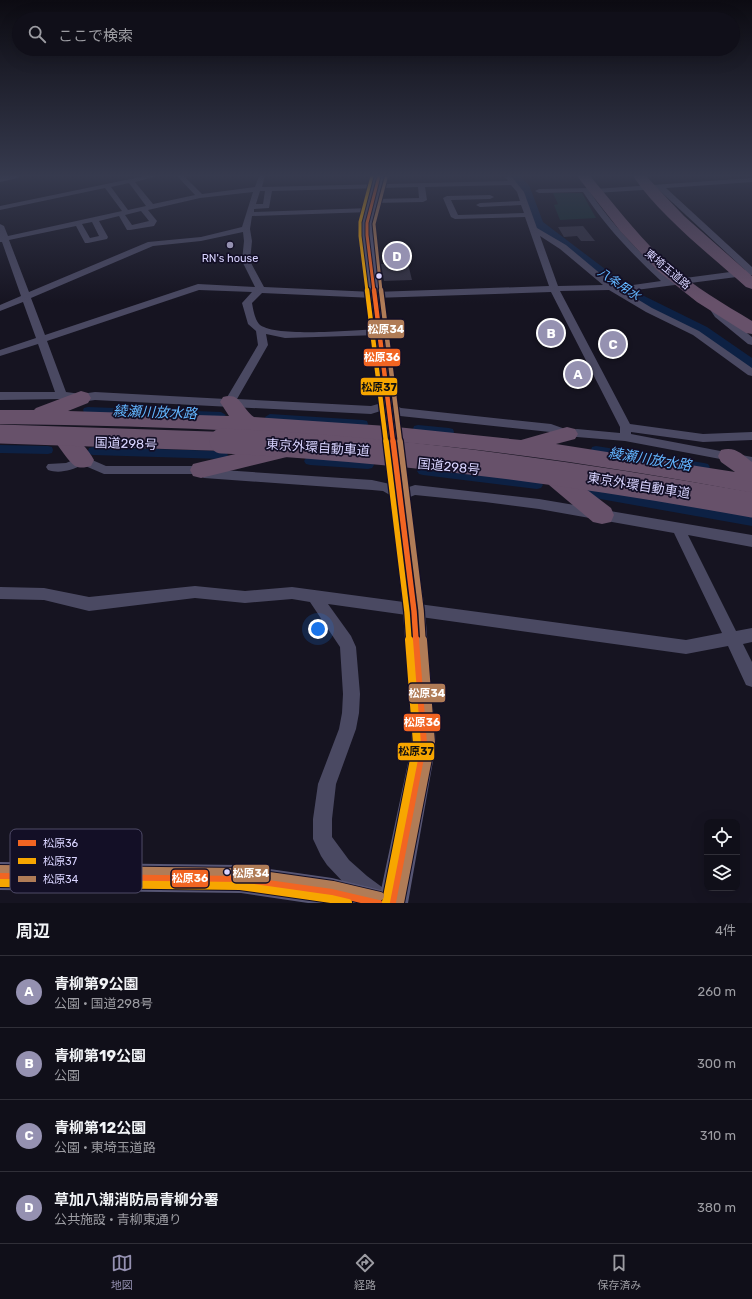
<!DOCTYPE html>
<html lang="ja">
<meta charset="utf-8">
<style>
:root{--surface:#100f19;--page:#191822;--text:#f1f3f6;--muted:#9c9ca2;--line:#302f38;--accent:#9591b1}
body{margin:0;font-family:Rubik,"Noto Sans JP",sans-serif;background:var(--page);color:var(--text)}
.controls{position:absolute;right:12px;bottom:12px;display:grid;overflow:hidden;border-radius:8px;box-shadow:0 4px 16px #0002}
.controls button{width:36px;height:36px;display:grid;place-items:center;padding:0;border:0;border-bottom:1px solid var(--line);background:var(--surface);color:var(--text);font:20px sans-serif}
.you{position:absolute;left:318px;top:629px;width:14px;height:14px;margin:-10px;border:3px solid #fff;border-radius:50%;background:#1a73e8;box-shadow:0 0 0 6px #1a73e833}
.badge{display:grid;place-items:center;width:26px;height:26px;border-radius:50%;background:var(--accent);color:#fff;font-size:13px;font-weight:700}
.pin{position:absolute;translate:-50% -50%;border:2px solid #fff;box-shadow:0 1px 4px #0006}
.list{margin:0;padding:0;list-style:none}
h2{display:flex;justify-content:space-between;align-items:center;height:52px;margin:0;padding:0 16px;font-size:17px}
h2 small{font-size:13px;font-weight:400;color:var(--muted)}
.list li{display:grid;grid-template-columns:26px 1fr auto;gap:12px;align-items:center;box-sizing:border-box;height:72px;padding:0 16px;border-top:1px solid var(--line)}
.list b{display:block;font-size:15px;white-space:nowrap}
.list p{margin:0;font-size:13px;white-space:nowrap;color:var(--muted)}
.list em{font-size:13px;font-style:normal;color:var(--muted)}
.icon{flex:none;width:22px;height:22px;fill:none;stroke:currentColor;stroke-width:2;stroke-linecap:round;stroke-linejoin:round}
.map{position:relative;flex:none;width:752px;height:903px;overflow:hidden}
.search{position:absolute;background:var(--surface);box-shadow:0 4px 16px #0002;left:12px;right:12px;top:12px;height:44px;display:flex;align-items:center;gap:10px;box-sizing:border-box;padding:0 14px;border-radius:22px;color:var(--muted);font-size:15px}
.sheet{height:340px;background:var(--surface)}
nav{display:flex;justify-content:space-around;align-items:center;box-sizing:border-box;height:56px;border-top:1px solid var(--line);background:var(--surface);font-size:11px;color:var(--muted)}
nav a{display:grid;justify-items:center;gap:2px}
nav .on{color:var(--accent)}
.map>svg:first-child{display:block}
.green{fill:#132c2d}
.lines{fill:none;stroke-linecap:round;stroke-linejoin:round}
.canal{fill:#0d2144;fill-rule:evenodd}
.river{fill:#0d2144;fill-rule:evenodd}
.building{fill:#343243}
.street{fill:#4a4962;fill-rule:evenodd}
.secondary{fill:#575674;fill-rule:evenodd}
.highway{fill:#67516a;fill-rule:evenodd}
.highway-bridge-far1{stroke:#67516a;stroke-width:19}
.highway-bridge{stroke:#67516a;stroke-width:25}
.bus-1-far3-casing{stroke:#130f26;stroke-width:5}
.bus-1-far2-casing{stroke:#130f26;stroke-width:7}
.bus-1-far1-casing{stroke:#130f26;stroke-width:8}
.bus-1-casing{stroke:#130f26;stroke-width:10}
.bus-2-far3-casing{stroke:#130f26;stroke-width:5}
.bus-2-far2-casing{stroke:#130f26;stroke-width:7}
.bus-2-far1-casing{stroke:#130f26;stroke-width:8}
.bus-2-casing{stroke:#130f26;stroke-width:10}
.bus-3-far3-casing{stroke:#130f26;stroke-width:5}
.bus-3-far2-casing{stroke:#130f26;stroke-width:7}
.bus-3-far1-casing{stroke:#130f26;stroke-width:8}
.bus-3-casing{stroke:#130f26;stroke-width:10}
.bus-1-far3{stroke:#f26522;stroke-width:3}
.bus-1-far2{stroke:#f26522;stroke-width:4.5}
.bus-1-far1{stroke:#f26522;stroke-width:5.5}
.bus-1{stroke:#f26522;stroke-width:8}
.bus-2-far3{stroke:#f7a600;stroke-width:3}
.bus-2-far2{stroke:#f7a600;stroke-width:4.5}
.bus-2-far1{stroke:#f7a600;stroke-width:5.5}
.bus-2{stroke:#f7a600;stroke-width:8}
.bus-3-far3{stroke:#b07c57;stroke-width:3}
.bus-3-far2{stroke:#b07c57;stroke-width:4.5}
.bus-3-far1{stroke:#b07c57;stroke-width:5.5}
.bus-3{stroke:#b07c57;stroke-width:8}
.poi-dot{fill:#9591b1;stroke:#130f26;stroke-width:1.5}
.bus-dot{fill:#d9d4ff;stroke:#130f26;stroke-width:1.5}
.labels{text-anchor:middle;stroke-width:3.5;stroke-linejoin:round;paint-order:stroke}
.far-poi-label{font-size:11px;fill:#d9d4ff;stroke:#130f26}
.far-street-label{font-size:11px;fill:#d9d4ff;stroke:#130f26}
.far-water-label{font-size:12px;font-style:italic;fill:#62b6ff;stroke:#130f26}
.street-label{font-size:13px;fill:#d9d4ff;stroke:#130f26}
.water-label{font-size:14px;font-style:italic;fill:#62b6ff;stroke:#130f26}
.key{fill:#130f26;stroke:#4e4a67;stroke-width:1}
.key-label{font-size:11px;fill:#d9d4ff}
.line-badge{stroke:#130f26;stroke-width:1.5}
.badge-label{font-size:11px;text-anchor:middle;font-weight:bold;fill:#fff}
.pale-badge-label{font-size:11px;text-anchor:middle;font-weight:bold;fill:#111}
</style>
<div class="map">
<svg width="752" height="903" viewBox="0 0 752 903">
<rect width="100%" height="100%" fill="#161421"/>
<polygon class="green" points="553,193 582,193 596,218 560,220 554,205 558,204"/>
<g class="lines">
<g class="canal">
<polygon points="88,407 221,412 226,415 221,418 84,412 83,410 84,408"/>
<polygon points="270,414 363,420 367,421 368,424 367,427 363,428 266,419 265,417"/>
<polygon points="418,425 449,428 453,429 454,432 453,435 449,436 414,432 413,429 414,426"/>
<polygon points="0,445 48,446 52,447 53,450 52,453 48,454 0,453"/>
<polygon points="596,446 704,463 708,464 710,467 708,470 704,471 592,453 591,450 592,447"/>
<polygon points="93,447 222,451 226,452 228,455 226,458 222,459 93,455 89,454 88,451 89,448"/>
<polygon points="310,457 368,461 372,462 374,465 372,468 368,469 310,465 306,464 304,461 306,458"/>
<polygon points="423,467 537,481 541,482 543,485 541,488 537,489 423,475 419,474 417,471 419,468"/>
<polygon points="589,489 752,516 752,526 589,497 585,496 583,493 585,490"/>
</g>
<polygon class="river" points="508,176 519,176 529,185 543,222 634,291 707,327 752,358 752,371 746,370 697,333 624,297 534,227 518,186"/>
</g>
<g class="building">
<polygon points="583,226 595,241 581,241 577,236 564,237 558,227"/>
<polygon points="404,247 412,280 384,281 381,264 388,264 385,248"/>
</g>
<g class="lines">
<g class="street">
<path d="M145,176H158L135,182L153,204L195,195L177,176H184L202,194L255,187L259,176H265L262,187L508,181L505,177L511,176L524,192L537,228L566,245L614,285L652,308L699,331L752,368V376L748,375L693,335L646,312L609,290L560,291L630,424L703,434L752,432V440L703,442L631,432V434L752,457V465L625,441L577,437L567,438L550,432L400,416L390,413L387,409L371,414L95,400L81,402L62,399L0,400V392H55L38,344L0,356V350L36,338L23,302L0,311V305L21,296L2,242H0V224L4,226L8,236L122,211L105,188L0,210V206ZM129,183L146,206L128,210L111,187ZM511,185L517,192L520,201L480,203L476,205L480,207L521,205L524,213L458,215L451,200L490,199L494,197L490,195L447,196L443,198L451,217L455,219L525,217L549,286L374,292L264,287L250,261L252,241L250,229L252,216L370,212L374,210L370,208L254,212V209L269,208L272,191L418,187L419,198L373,199L369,201L373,203L423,202L427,200L425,187ZM260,191H265L263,204H256ZM253,192L242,227L201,237L148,242L29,292L9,240L76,226L85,243H88L107,239L108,237L99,221L119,216L127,230H130L154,226L157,221L148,210L200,198ZM141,211L149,221L132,225L125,215ZM92,222L99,236L90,238L82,224ZM243,232L244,241L242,261L255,287L198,284L45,335L31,298L153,246L201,241ZM540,236L560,249L603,285L558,286ZM199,290L252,292L242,303L248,324L256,331L258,345L226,399L95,392L81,394L66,392L47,341ZM551,292L620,427V433L577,429L568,430L551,424L401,408C395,406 394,400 388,398L378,404L371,406L237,399L268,345L266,334L285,338L379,335L384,332L379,329C356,330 273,338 259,324C255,320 253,309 252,303L262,293L374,298Z"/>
<path d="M752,178V182L666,188L752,267V275L636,290L633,289L632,287L633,285L661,281C632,254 605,226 583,192L539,193L535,191L539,189L592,188L595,189ZM658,189L745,270L670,280C640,253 612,225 590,192L596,193Z"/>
<polygon points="718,305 723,308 721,311 722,313 752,337 752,345 748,344 715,317 711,311 715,306"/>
<path d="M83,456L106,466H201L207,469L372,480L390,484L400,490L415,485L539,499L752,535V547L688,535L736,631L752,628V642L743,644L752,662V687L746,685L728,646L686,654L328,604L351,636L356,647L360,694L359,713L356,729L336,784L332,819V837L349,860L367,876L394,896L397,903H370L362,897L343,882L327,865L321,856L313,839V819L318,784L339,729L342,713L343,694L340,647L310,602L292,599L245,603L195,598L89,611L44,600L0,599V587L44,588L89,597L195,586L245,591L292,587L686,640L722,633L674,533L539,509L485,502L415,495L400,501L383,491L372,490L204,478L198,474H104L83,465C71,470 60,474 48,470L46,467L48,464L66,463Z"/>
</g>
<g class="secondary">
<polygon points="0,176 20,176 18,178 0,182"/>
<polygon points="374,176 384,176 372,223 373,235 425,611 436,744 408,903 308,903 241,893 0,890 0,862 241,865 332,878 381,890 412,744 403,611 361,235 362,223"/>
</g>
<g class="highway">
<path d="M577,176H590C616,206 639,238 669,264C694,287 724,304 752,321V334L746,333L697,302L658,271L621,232Z"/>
<path d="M633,176H646L684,216L752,276V289L746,287C710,255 660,216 633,176Z"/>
<path d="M81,391L88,393L91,398L88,403L68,411L229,416L220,402L223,397C241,392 241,408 254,417L387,426L521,440L567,427L575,429L578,434L575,439L556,444L735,472L721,462L718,456L721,450C735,446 742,454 752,462V493C652,474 552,458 451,447C301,431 151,426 0,424V410H34L36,408Z"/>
<path d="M66,433C78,437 88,449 94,460L91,466C86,467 81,469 75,466C69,462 59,447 55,441L58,436Z"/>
<polygon points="283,443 291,446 294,451 291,456 201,478 193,476 190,470 193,464 201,462"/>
<polygon points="557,471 565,473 611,508 614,515 611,522 602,524 593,522 549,485 546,479 549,473"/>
</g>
<polyline class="highway-bridge-far1" points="0,434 240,442"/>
<path class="highway-bridge" d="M222,441C400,449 576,473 752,505"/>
<defs>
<polyline id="bus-1-far3" points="374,291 367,235 367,223 379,176"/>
<polyline id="bus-1-far2" points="374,290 393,442"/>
<polyline id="bus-1-far1" points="393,441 414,611 416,641"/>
<g id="bus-1">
<polyline points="0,876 241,879 332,892 378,903"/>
<polyline points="393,903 424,744 416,640"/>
</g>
<polyline id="bus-2-far3" points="367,291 360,236 360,222 372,176"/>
<polyline id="bus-2-far2" points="367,290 386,442"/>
<polyline id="bus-2-far1" points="386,441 407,612 409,641"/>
<g id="bus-2">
<polyline points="0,883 240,886 331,899 348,903"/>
<polyline points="386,902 417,744 409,640"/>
</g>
<polyline id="bus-3-far3" points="381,291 374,224 386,178"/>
<polyline id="bus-3-far2" points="381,290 400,442"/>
<polyline id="bus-3-far1" points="400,441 421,610 423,641"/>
<g id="bus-3">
<polyline points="0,869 241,872 333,885 380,896"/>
<polyline points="400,903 431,743 423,640"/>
</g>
</defs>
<use href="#bus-1-far3" class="bus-1-far3-casing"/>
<use href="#bus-1-far2" class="bus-1-far2-casing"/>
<use href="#bus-1-far1" class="bus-1-far1-casing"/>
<use href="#bus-1" class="bus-1-casing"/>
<use href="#bus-2-far3" class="bus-2-far3-casing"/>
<use href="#bus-2-far2" class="bus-2-far2-casing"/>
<use href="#bus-2-far1" class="bus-2-far1-casing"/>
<use href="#bus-2" class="bus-2-casing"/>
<use href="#bus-3-far3" class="bus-3-far3-casing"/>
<use href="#bus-3-far2" class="bus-3-far2-casing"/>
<use href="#bus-3-far1" class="bus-3-far1-casing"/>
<use href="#bus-3" class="bus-3-casing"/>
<use href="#bus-1-far3" class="bus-1-far3"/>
<use href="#bus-1-far2" class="bus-1-far2"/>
<use href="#bus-1-far1" class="bus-1-far1"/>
<use href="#bus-1" class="bus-1"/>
<use href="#bus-2-far3" class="bus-2-far3"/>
<use href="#bus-2-far2" class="bus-2-far2"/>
<use href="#bus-2-far1" class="bus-2-far1"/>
<use href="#bus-2" class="bus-2"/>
<use href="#bus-3-far3" class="bus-3-far3"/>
<use href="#bus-3-far2" class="bus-3-far2"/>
<use href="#bus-3-far1" class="bus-3-far1"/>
<use href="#bus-3" class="bus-3"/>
</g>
<linearGradient id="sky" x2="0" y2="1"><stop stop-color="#0c0b12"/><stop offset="0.58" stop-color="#363a4e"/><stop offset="1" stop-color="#363a4e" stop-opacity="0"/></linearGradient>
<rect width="752" height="303" fill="url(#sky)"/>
<circle class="poi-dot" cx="230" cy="245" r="4"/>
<g class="bus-dot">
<circle cx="379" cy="276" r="3.5"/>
<circle cx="227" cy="872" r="3.5"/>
</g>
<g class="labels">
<g class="far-poi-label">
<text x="230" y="262">RN's house</text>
</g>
<g class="far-street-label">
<text transform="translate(668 269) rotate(40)" y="4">東埼玉道路</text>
</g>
<g class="far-water-label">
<text transform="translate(619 284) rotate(34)" y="4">八条用水</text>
</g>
<g class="street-label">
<text transform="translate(126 443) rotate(2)" y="5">国道298号</text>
<text transform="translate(318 447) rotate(4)" y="5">東京外環自動車道</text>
<text transform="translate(449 466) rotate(6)" y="5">国道298号</text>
<text transform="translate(639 485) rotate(9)" y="5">東京外環自動車道</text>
</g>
<g class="water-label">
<text transform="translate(155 412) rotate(2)" y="5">綾瀬川放水路</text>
<text transform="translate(650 459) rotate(9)" y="5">綾瀬川放水路</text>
</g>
</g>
<rect x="10" y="829" width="132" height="64" rx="6" class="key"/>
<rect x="18" y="840" width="18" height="6" fill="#f26522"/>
<rect x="18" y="858" width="18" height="6" fill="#f7a600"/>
<rect x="18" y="876" width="18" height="6" fill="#b07c57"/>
<g class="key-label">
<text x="43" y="847">松原36</text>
<text x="43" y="865">松原37</text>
<text x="43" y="883">松原34</text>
</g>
<g class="line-badge">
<rect x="367" y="319" width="38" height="20" rx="4" fill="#b07c57"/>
<rect x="363" y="348" width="38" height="19" rx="4" fill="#f26522"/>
<rect x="360" y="377" width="38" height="19" rx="4" fill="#f7a600"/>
<rect x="408" y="683" width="38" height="20" rx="4" fill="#b07c57"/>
<rect x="403" y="713" width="38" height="19" rx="4" fill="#f26522"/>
<rect x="397" y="742" width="38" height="19" rx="4" fill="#f7a600"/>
<rect x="232" y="864" width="38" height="19" rx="4" fill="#b07c57"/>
<rect x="171" y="869" width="38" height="19" rx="4" fill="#f26522"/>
</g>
<g class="badge-label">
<text x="386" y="333">松原34</text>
<text x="382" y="361">松原36</text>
<text x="427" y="697">松原34</text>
<text x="422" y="726">松原36</text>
<text x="251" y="877">松原34</text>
<text x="190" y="882">松原36</text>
</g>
<g class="pale-badge-label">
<text x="379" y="391">松原37</text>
<text x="416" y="755">松原37</text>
</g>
</svg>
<div class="controls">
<button><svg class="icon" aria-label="locate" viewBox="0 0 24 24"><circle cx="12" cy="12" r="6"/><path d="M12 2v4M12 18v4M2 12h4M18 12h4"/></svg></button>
<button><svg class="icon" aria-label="layers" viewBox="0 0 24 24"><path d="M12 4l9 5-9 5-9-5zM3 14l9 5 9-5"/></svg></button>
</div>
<div class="you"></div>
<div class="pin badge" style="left:578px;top:374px">A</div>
<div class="pin badge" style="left:551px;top:333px">B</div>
<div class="pin badge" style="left:613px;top:344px">C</div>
<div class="pin badge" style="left:397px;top:256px">D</div>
<div class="search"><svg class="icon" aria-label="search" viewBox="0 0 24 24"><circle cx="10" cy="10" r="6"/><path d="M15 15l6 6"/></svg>ここで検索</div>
</div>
<section class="sheet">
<h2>周辺<small>4件</small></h2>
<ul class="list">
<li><span class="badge">A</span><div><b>青柳第9公園</b><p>公園 · 国道298号</p></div><em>260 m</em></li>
<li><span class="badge">B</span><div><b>青柳第19公園</b><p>公園</p></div><em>300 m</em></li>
<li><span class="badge">C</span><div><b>青柳第12公園</b><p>公園 · 東埼玉道路</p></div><em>310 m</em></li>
<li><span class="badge">D</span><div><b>草加八潮消防局青柳分署</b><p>公共施設 · 青柳東通り</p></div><em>380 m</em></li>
</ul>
</section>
<nav>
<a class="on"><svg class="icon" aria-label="map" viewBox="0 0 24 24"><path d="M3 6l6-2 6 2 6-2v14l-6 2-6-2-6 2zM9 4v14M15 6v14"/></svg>地図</a>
<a><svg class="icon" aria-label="directions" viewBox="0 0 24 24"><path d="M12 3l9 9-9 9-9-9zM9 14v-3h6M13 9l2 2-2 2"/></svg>経路</a>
<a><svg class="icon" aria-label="saved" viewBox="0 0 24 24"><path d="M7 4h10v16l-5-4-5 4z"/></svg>保存済み</a>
</nav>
